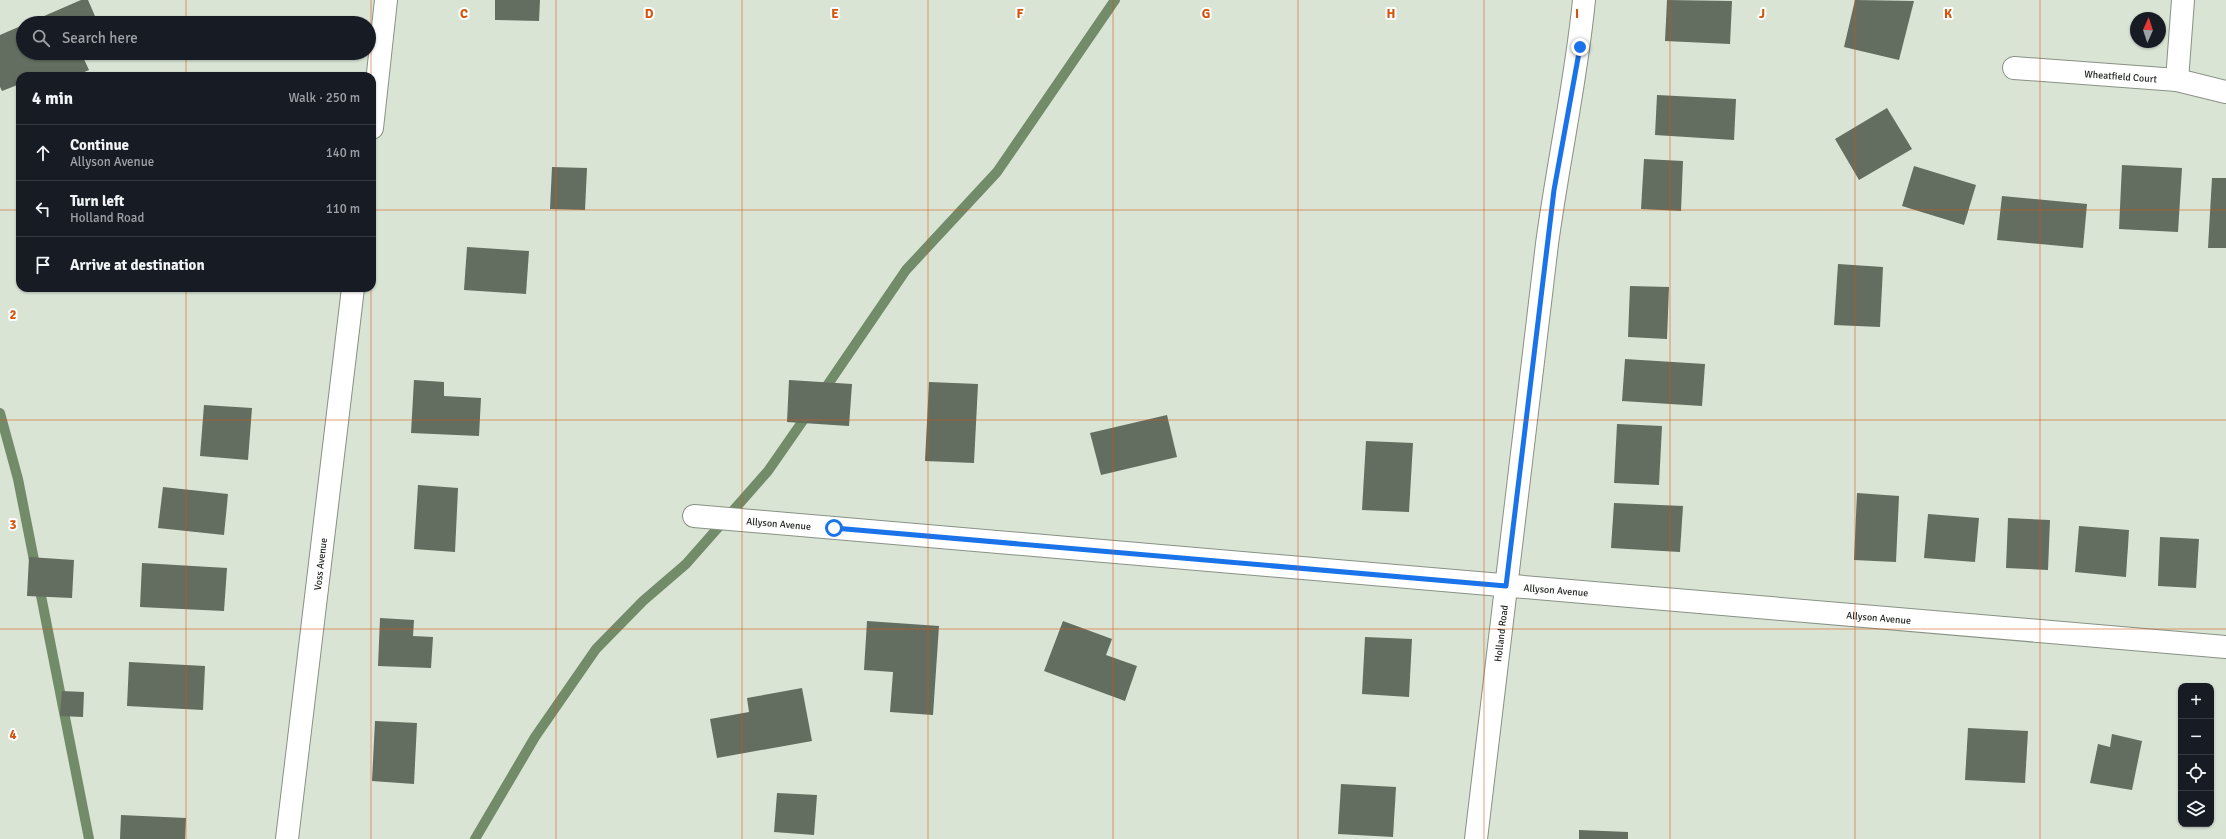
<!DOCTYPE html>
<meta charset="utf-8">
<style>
:root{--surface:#171b24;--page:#242831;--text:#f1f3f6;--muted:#9ea1a6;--line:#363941}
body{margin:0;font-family:Signika,sans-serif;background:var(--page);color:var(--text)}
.controls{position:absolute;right:12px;bottom:12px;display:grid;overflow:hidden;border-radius:8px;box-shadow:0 1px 3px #0004}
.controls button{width:36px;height:36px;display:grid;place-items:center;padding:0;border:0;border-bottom:1px solid var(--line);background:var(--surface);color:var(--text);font:20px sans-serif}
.compass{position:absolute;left:2130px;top:12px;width:36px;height:36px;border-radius:50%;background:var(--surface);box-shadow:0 1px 3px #0004;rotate:3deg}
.stop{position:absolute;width:12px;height:12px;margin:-9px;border:3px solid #1a73e8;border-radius:50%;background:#fff}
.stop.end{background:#1a73e8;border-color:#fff;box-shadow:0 1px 4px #0008}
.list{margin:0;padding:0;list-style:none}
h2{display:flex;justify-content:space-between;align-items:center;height:52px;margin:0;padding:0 16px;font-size:17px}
h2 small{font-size:13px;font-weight:400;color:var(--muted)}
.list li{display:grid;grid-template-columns:26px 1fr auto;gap:12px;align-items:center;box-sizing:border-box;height:56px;padding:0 16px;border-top:1px solid var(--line)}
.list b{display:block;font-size:15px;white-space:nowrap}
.list p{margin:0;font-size:13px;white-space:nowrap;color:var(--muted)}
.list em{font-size:13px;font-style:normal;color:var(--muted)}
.icon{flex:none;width:22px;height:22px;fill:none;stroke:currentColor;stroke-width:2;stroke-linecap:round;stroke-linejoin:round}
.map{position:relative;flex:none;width:2226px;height:839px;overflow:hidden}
.search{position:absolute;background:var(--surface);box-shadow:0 1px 3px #0004;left:16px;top:16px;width:360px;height:44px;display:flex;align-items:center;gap:10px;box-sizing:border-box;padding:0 14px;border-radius:22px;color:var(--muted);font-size:15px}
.panel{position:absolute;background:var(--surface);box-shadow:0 1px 3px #0004;left:16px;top:72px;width:360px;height:220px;border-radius:12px}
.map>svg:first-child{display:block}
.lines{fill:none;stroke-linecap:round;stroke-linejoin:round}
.stream{stroke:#728b69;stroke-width:10}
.building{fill:#636d60}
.minor-casing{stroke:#889184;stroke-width:24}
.minor{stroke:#fff;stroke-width:22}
.route{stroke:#1a73e8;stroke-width:5}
.grid{fill:none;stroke:#d4540e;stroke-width:1;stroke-opacity:0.55}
.labels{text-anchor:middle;stroke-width:4;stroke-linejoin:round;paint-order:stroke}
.street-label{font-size:10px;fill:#232722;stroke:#fff}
.grid-label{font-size:13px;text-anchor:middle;font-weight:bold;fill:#d4540e;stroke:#fff;stroke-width:4;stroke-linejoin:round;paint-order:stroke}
</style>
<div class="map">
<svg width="2226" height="839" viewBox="0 0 2226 839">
<rect width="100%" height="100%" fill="#d9e4d5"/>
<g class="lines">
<g class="stream">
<polyline points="822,393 906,270 997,172 1115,0"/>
<polyline points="0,413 18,479 89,839"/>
<polyline points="475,839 535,737 596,649 643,601 686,564 768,471 809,412"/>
</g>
</g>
<g class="building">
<polygon points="81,0 88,0 98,23 28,23"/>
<polygon points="495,0 540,0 539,21 495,20"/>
<polygon points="1667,0 1732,1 1730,44 1665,41"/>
<polygon points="1855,0 1914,1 1899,60 1844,47"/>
<polygon points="23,25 23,53 87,53 82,55 89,70 75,76 48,76 46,73 38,76 20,76 20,84 2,91 0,87 0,35"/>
<polygon points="1657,95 1736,99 1734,140 1655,135"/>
<polygon points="1887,108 1912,149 1859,180 1835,139"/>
<polygon points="1644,159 1683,161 1681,211 1641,209"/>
<polygon points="2122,165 2182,168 2178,232 2119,229"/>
<polygon points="1914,166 1976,185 1964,225 1902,206"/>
<polygon points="552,167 587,168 585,210 550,209"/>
<polygon points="2212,178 2226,178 2226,248 2208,248"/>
<polygon points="2002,196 2087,204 2083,248 1997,240"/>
<polygon points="467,247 529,251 526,294 464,290"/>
<polygon points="1838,264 1883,267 1880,327 1834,325"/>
<polygon points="1630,286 1669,287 1667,339 1628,337"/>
<polygon points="1625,359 1705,364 1702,406 1622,401"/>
<polygon points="414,380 444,382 444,396 481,398 479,436 411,433"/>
<polygon points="789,380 852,384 849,426 787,422"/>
<polygon points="929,382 978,384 974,463 925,461"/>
<polygon points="204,405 252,408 248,460 200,456"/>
<polygon points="1167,415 1177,457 1101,475 1090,433"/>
<polygon points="1617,424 1662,426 1659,485 1614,483"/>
<polygon points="1366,441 1413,443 1409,512 1362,510"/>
<polygon points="418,485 458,488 455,552 414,549"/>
<polygon points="163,487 228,494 224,535 158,528"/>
<polygon points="1857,493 1899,496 1896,562 1854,560"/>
<polygon points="1614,503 1683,506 1680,552 1611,548"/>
<polygon points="1928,514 1979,518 1975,562 1924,558"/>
<polygon points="2008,518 2050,520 2048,570 2006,568"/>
<polygon points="2079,526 2129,530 2126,577 2075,572"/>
<polygon points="2160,537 2199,539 2196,588 2158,586"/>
<polygon points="29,557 74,560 72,598 27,596"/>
<polygon points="142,563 227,568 224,611 140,607"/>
<polygon points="380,618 414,620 413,636 433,637 431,668 378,666"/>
<polygon points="867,621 939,626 933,715 890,712 893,672 864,670"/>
<polygon points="1063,621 1112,639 1106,655 1137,666 1125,701 1044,671"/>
<polygon points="1365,637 1412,639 1409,697 1362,694"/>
<polygon points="129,662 205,666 203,710 127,706"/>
<polygon points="802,688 812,741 717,758 710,719 749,712 747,698"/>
<polygon points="62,691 84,692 83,717 60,716"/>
<polygon points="375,721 417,723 414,784 372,781"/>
<polygon points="1968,728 2028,731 2025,783 1965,780"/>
<polygon points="2112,734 2142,741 2132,790 2090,783 2098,744 2110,747"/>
<polygon points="1341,784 1396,787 1393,837 1338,834"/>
<polygon points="777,793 817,795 814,835 774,832"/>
<polygon points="121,815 186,818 185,839 120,839"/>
<polygon points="1579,830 1628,832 1628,839 1579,839"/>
</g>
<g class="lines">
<defs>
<g id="minor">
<path id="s1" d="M2014,68L2177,80L2226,92"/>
<polyline points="2177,80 2183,0"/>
<polyline points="372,128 386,0"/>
<path id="s2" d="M694,516L2226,647"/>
<path id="s3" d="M287,839L353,288"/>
<path id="s4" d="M1476,839L1547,244C1558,162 1576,82 1584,0"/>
</g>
</defs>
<use href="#minor" class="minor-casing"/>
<use href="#minor" class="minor"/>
</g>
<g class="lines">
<polyline class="route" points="834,528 1506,586 1554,190 1580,47"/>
</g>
<path class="grid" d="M186,0V23M371,0V76M556,0V839M742,0V839M928,0V839M1113,0V839M1298,0V839M1484,0V839M1670,0V839M1855,0V839M2040,0V839M186,53V76M0,210H20M372,210H2226M186,288V839M371,288V839M0,420H2226M0,629H2226"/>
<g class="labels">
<g class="street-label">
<text dy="4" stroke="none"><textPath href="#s1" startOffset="107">Wheatfield Court</textPath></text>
<text dy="4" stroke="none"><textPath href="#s2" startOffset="85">Allyson Avenue</textPath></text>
<text dy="4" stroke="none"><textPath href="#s3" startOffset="277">Voss Avenue</textPath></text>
<text dy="4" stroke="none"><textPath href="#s2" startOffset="865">Allyson Avenue</textPath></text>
<text dy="4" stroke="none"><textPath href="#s2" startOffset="1189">Allyson Avenue</textPath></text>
<text dy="4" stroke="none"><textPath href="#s4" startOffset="207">Holland Road</textPath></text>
</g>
</g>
<g class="grid-label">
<text x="464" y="18">C</text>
<text x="649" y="18">D</text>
<text x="835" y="18">E</text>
<text x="1020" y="18">F</text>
<text x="1206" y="18">G</text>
<text x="1391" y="18">H</text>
<text x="1577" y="18">I</text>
<text x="1762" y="18">J</text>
<text x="1948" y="18">K</text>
<text x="13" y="319">2</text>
<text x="13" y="529">3</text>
<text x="13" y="739">4</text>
</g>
</svg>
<div class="controls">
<button>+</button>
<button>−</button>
<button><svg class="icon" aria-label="locate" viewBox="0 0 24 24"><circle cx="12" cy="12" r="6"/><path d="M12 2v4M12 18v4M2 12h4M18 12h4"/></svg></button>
<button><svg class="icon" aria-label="layers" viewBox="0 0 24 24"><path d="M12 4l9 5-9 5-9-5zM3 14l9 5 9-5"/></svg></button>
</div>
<svg class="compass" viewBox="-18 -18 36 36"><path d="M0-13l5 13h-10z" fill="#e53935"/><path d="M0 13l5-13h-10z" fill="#9ea1a6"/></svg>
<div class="stop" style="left:834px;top:528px"></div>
<div class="stop end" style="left:1580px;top:47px"></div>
<div class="search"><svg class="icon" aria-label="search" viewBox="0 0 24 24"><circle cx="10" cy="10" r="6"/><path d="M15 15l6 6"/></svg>Search here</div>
<section class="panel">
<h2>4 min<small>Walk · 250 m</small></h2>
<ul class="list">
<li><svg class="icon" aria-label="ahead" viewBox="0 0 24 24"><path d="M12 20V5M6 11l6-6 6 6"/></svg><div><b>Continue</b><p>Allyson Avenue</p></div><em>140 m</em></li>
<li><svg class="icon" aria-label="left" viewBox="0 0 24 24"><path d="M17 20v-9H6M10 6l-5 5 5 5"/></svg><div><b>Turn left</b><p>Holland Road</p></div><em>110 m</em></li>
<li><svg class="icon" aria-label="arrive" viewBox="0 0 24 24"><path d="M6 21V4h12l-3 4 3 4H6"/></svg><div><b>Arrive at destination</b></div></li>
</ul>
</section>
</div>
